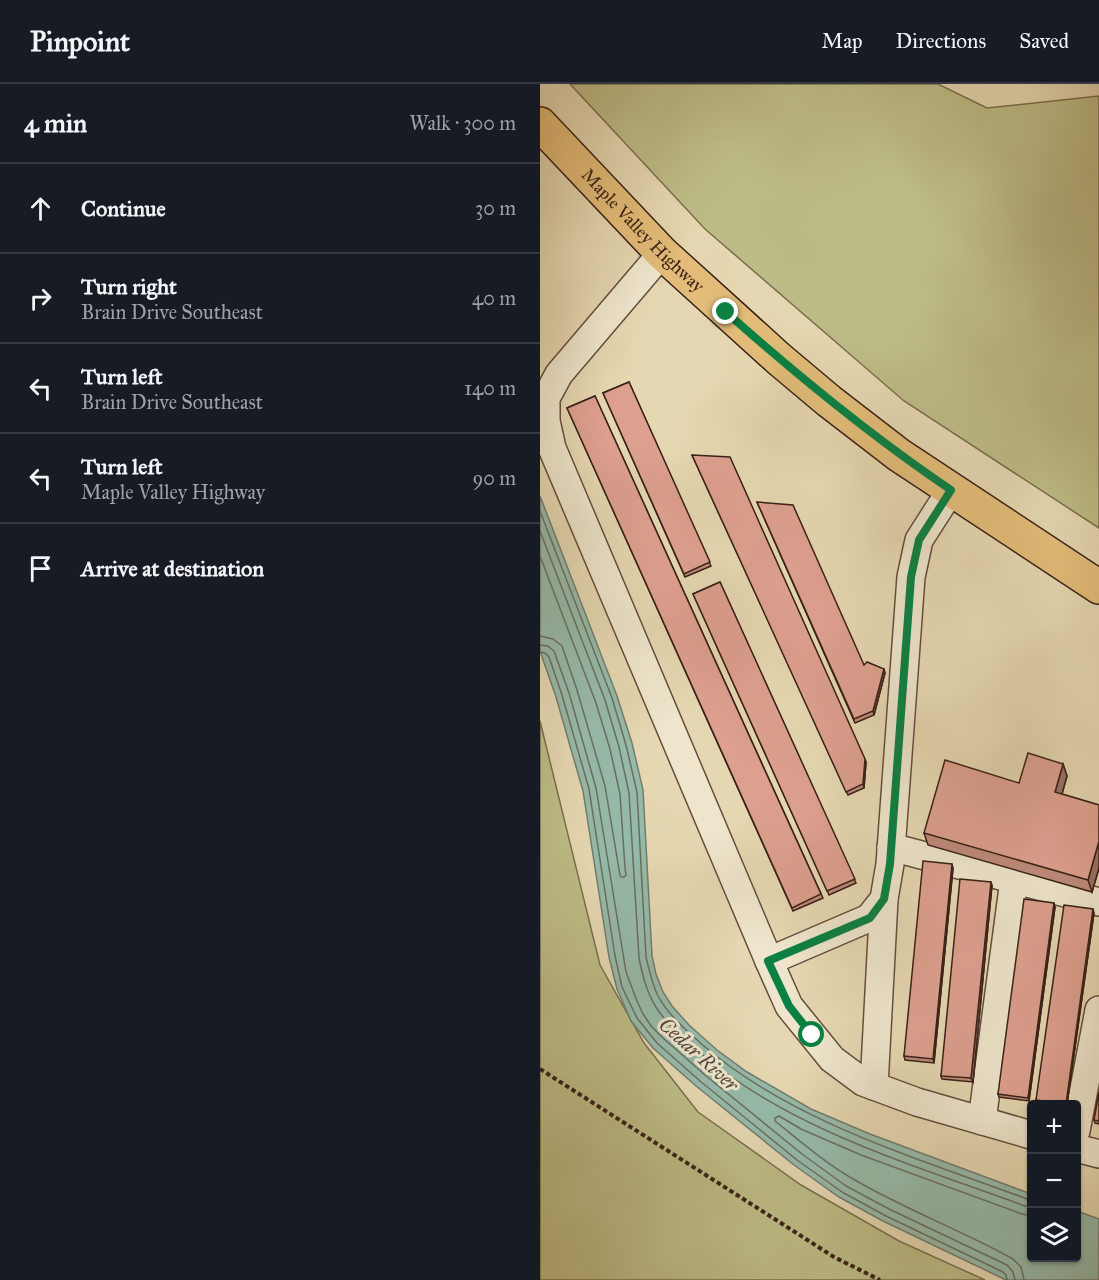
<!DOCTYPE html>
<meta charset="utf-8">
<style>
:root{--surface:#171b24;--page:#20242c;--text:#f1f3f6;--muted:#9ea1a6;--line:#363941}
body{margin:0;font-family:"IM FELL Great Primer",serif;background:var(--page);color:var(--text)}
.controls{position:absolute;right:18px;bottom:18px;display:grid;overflow:hidden;border-radius:6px;box-shadow:0 2px 4px #0004}
.controls button{width:54px;height:54px;display:grid;place-items:center;padding:0;border:0;border-bottom:2px solid var(--line);background:var(--surface);color:var(--text);font:30px sans-serif}
.stop{position:absolute;width:18px;height:18px;margin:-14px;border:4px solid #0b8043;border-radius:50%;background:#fff}
.stop.end{background:#0b8043;border-color:#fff;box-shadow:0 2px 6px #0008}
.list{margin:0;padding:0;list-style:none}
h2{display:flex;justify-content:space-between;align-items:center;height:78px;margin:0;padding:0 24px;font-size:26px}
h2 small{font-size:20px;font-weight:400;color:var(--muted)}
.list li{display:grid;grid-template-columns:39px 1fr auto;gap:18px;align-items:center;box-sizing:border-box;height:90px;padding:0 24px;border-top:2px solid var(--line)}
.list b{display:block;font-size:22px;white-space:nowrap}
.list p{margin:0;font-size:20px;white-space:nowrap;color:var(--muted)}
.list em{font-size:20px;font-style:normal;color:var(--muted)}
.icon{flex:none;width:33px;height:33px;fill:none;stroke:currentColor;stroke-width:2;stroke-linecap:round;stroke-linejoin:round}
.map{position:relative;flex:none;width:559px;height:1196px;overflow:hidden}
header{display:flex;align-items:center;gap:36px;box-sizing:border-box;height:84px;padding:0 30px;background:var(--surface);border-bottom:2px solid var(--line)}
header strong{font-size:28px}
nav{display:flex;gap:33px;margin-inline-start:auto;font-size:21px}
main{display:flex}
aside{flex:1;background:var(--surface)}
.map>svg:first-child{display:block}
.green{fill:#bdbc86;stroke:#7b6e4f;stroke-width:1.5}
.water{fill:#96baaa;stroke:#717d70;stroke-width:1.5}
.lines{fill:none;stroke-linecap:round;stroke-linejoin:round}
.shore{stroke:#686e61;stroke-width:1.5}
.minor-casing{stroke:#644e3e;stroke-width:30}
.major-casing{stroke:#392118;stroke-width:36}
.path{stroke:#392118;stroke-width:4;stroke-dasharray:4.5 3;stroke-linecap:butt}
.minor{stroke:#eee5cc;stroke-width:27}
.major{stroke:#e2bc78;stroke-width:33}
.wall{fill:#be8a7b;stroke:#392118;stroke-width:1.5}
.shaded-wall{fill:#9b7064;stroke:#392118;stroke-width:1.5}
.building{fill:#dda08f;stroke:#392118;stroke-width:1.5}
.route{stroke:#0b8043;stroke-width:8}
.labels{text-anchor:middle;stroke-width:6;stroke-linejoin:round;paint-order:stroke}
.street-label{font-size:18px;fill:#392118;stroke:#eee5cc}
.water-label{font-size:20px;font-style:italic;fill:#50473c;stroke:#eee5cc}
</style>
<header>
<strong>Pinpoint</strong>
<nav><a>Map</a><a>Directions</a><a>Saved</a></nav>
</header>
<main>
<aside>
<h2>4 min<small>Walk · 300 m</small></h2>
<ul class="list">
<li><svg class="icon" aria-label="ahead" viewBox="0 0 24 24"><path d="M12 20V5M6 11l6-6 6 6"/></svg><div><b>Continue</b></div><em>30 m</em></li>
<li><svg class="icon" aria-label="right" viewBox="0 0 24 24"><path d="M7 20v-9h11M14 6l5 5-5 5"/></svg><div><b>Turn right</b><p>Brain Drive Southeast</p></div><em>40 m</em></li>
<li><svg class="icon" aria-label="left" viewBox="0 0 24 24"><path d="M17 20v-9H6M10 6l-5 5 5 5"/></svg><div><b>Turn left</b><p>Brain Drive Southeast</p></div><em>140 m</em></li>
<li><svg class="icon" aria-label="left" viewBox="0 0 24 24"><path d="M17 20v-9H6M10 6l-5 5 5 5"/></svg><div><b>Turn left</b><p>Maple Valley Highway</p></div><em>90 m</em></li>
<li><svg class="icon" aria-label="arrive" viewBox="0 0 24 24"><path d="M6 21V4h12l-3 4 3 4H6"/></svg><div><b>Arrive at destination</b></div></li>
</ul>
</aside>
<div class="map">
<svg width="559" height="1196" viewBox="0 0 559 1196">
<rect width="100%" height="100%" fill="#e5d7b1"/>
<filter id="stains"><feTurbulence type="fractalNoise" baseFrequency=".00333" numOctaves="4"/><feColorMatrix values="0 0 0 0 .2 0 0 0 0 .09 0 0 0 0 .02 0 0 0 .5 -.17"/></filter>
<radialGradient id="worn" r=".72"><stop offset=".6" stop-color="#630" stop-opacity="0"/><stop offset="1" stop-color="#630" stop-opacity=".3"/></radialGradient>
<g class="green">
<polygon points="30,0 398,0 447,24 559,12 559,444 364,317 165,145"/>
<polygon points="0,637 60,881 104,959 158,1028 261,1101 359,1157 445,1196 0,1196"/>
</g>
<polygon class="water" points="0,412 77,612 92,659 103,706 112,872 116,890 123,908 132,922 149,941 177,966 207,988 271,1025 330,1050 491,1110 491,1174 536,1174 537,1127 559,1135 559,1196 466,1196 343,1137 299,1113 254,1081 156,1002 113,964 91,937 77,905 69,873 43,707 16,613 0,567"/>
<g class="lines">
<g class="shore">
<path d="M0,427L72,614L86,661L97,708L106,873C109,886 112,900 118,912C129,932 147,947 164,962C254,1039 378,1074 487,1115H491"/>
<path d="M0,447L65,616L79,663L89,709L99,874C103,894 108,913 120,929C131,944 145,956 159,968C250,1046 374,1081 485,1122L491,1123"/>
<polyline points="0,472 56,619 70,665 80,710 85,784 86,791 84,793 81,793 80,791 65,702 37,606 22,562 13,555 0,552"/>
<polyline points="0,561 8,562 14,567 29,609 56,704 86,888 97,917 103,930 112,943 123,954 165,991 262,1070 306,1102 349,1125 467,1181 473,1188 475,1196"/>
<polyline points="0,568 5,569 9,573 22,611 49,705 75,872 82,903 97,934 117,959 160,997 257,1076 302,1108 346,1132 463,1188 466,1191 467,1196"/>
<path d="M484,1196L481,1183L473,1175C421,1146 364,1125 313,1095C285,1079 260,1057 235,1037V1034L239,1032L261,1045L321,1071L482,1130L491,1132"/>
</g>
<defs>
<g id="minor">
<polyline points="122,169 19,290 6,314 6,337 12,364 229,877 249,922 292,975 323,998 377,1018 491,1051"/>
<polyline points="351,763 559,818"/>
<polyline points="229,877 329,834 344,815 350,780 371,493 379,456 411,406"/>
<polyline points="334,1002 344,815"/>
<polyline points="442,1037 474,796"/>
<polyline points="536,1047 559,926"/>
<polyline points="536,1064 559,1070"/>
</g>
<g id="major">
<path id="s1" d="M0,40L122,169L239,275L289,317L359,371L559,503"/>
</g>
</defs>
<use href="#minor" class="minor-casing"/>
<use href="#major" class="major-casing"/>
<polyline class="path" points="0,985 294,1173 340,1196"/>
<use href="#minor" class="minor"/>
<use href="#major" class="major"/>
</g>
<g class="wall">
<polygon points="89,298 171,482 145,493 63,309"/>
<polygon points="55,312 283,814 253,827 27,324"/>
<polygon points="152,371 326,678 324,704 308,711"/>
<polygon points="217,418 324,581 345,589 334,631 315,639"/>
<polygon points="180,498 316,799 289,811 153,510"/>
<polygon points="523,680 527,692 522,710 559,721 559,784 552,808 388,761 384,749 479,699"/>
<polygon points="413,784 394,979 365,976 364,972"/>
<polygon points="452,801 433,998 402,995 401,992"/>
<polygon points="515,823 489,1017 459,1013 458,1010"/>
<polygon points="554,829 527,1020 507,1020 498,1019 496,1016"/>
<polygon points="559,1008 559,1040 555,1039 554,1036"/>
</g>
<g class="shaded-wall">
<polygon points="344,585 345,589 334,631 333,627"/>
<polygon points="325,675 326,678 324,704 323,700"/>
<polygon points="523,680 527,692 519,720 515,708"/>
<polygon points="559,757 559,784 552,808 548,796"/>
<polygon points="412,780 413,784 394,979 393,975"/>
<polygon points="451,798 452,801 433,998 431,994"/>
<polygon points="514,819 515,823 489,1017 488,1014"/>
<polygon points="553,825 554,829 527,1020 526,1020"/>
</g>
<g class="building">
<polygon points="89,298 170,478 144,490 63,309"/>
<polygon points="55,312 281,810 252,824 27,324"/>
<polygon points="152,371 190,373 325,675 323,700 306,708"/>
<polygon points="217,418 253,421 324,581 327,578 344,585 333,627 314,635"/>
<polygon points="180,498 315,795 287,807 153,510"/>
<polygon points="488,669 523,680 515,708 559,721 559,757 548,796 384,749 405,676 479,699"/>
<polygon points="383,777 412,780 393,975 364,972"/>
<polygon points="420,795 451,798 431,994 401,992"/>
<polygon points="484,815 514,819 488,1014 458,1010"/>
<polygon points="524,821 553,825 526,1020 496,1016"/>
<polygon points="559,1008 559,1037 554,1036"/>
</g>
<g class="lines">
<path class="route" d="M186,228C258,292 331,352 411,406L379,456L371,493L350,780L344,815L330,834L228,877L249,922L272,951"/>
</g>
<g class="labels">
<g class="street-label">
<text dy="6" stroke="none"><textPath href="#s1" startOffset="148">Maple Valley Highway</textPath></text>
</g>
<g class="water-label">
<text transform="translate(159 970) rotate(42)" y="7">Cedar River</text>
</g>
</g>
<rect width="100%" height="100%" filter="url(#stains)"/>
<rect width="100%" height="100%" fill="url(#worn)"/>
</svg>
<div class="controls">
<button>+</button>
<button>−</button>
<button><svg class="icon" aria-label="layers" viewBox="0 0 24 24"><path d="M12 4l9 5-9 5-9-5zM3 14l9 5 9-5"/></svg></button>
</div>
<div class="stop" style="left:272px;top:951px"></div>
<div class="stop end" style="left:186px;top:228px"></div>
</div>
</main>
